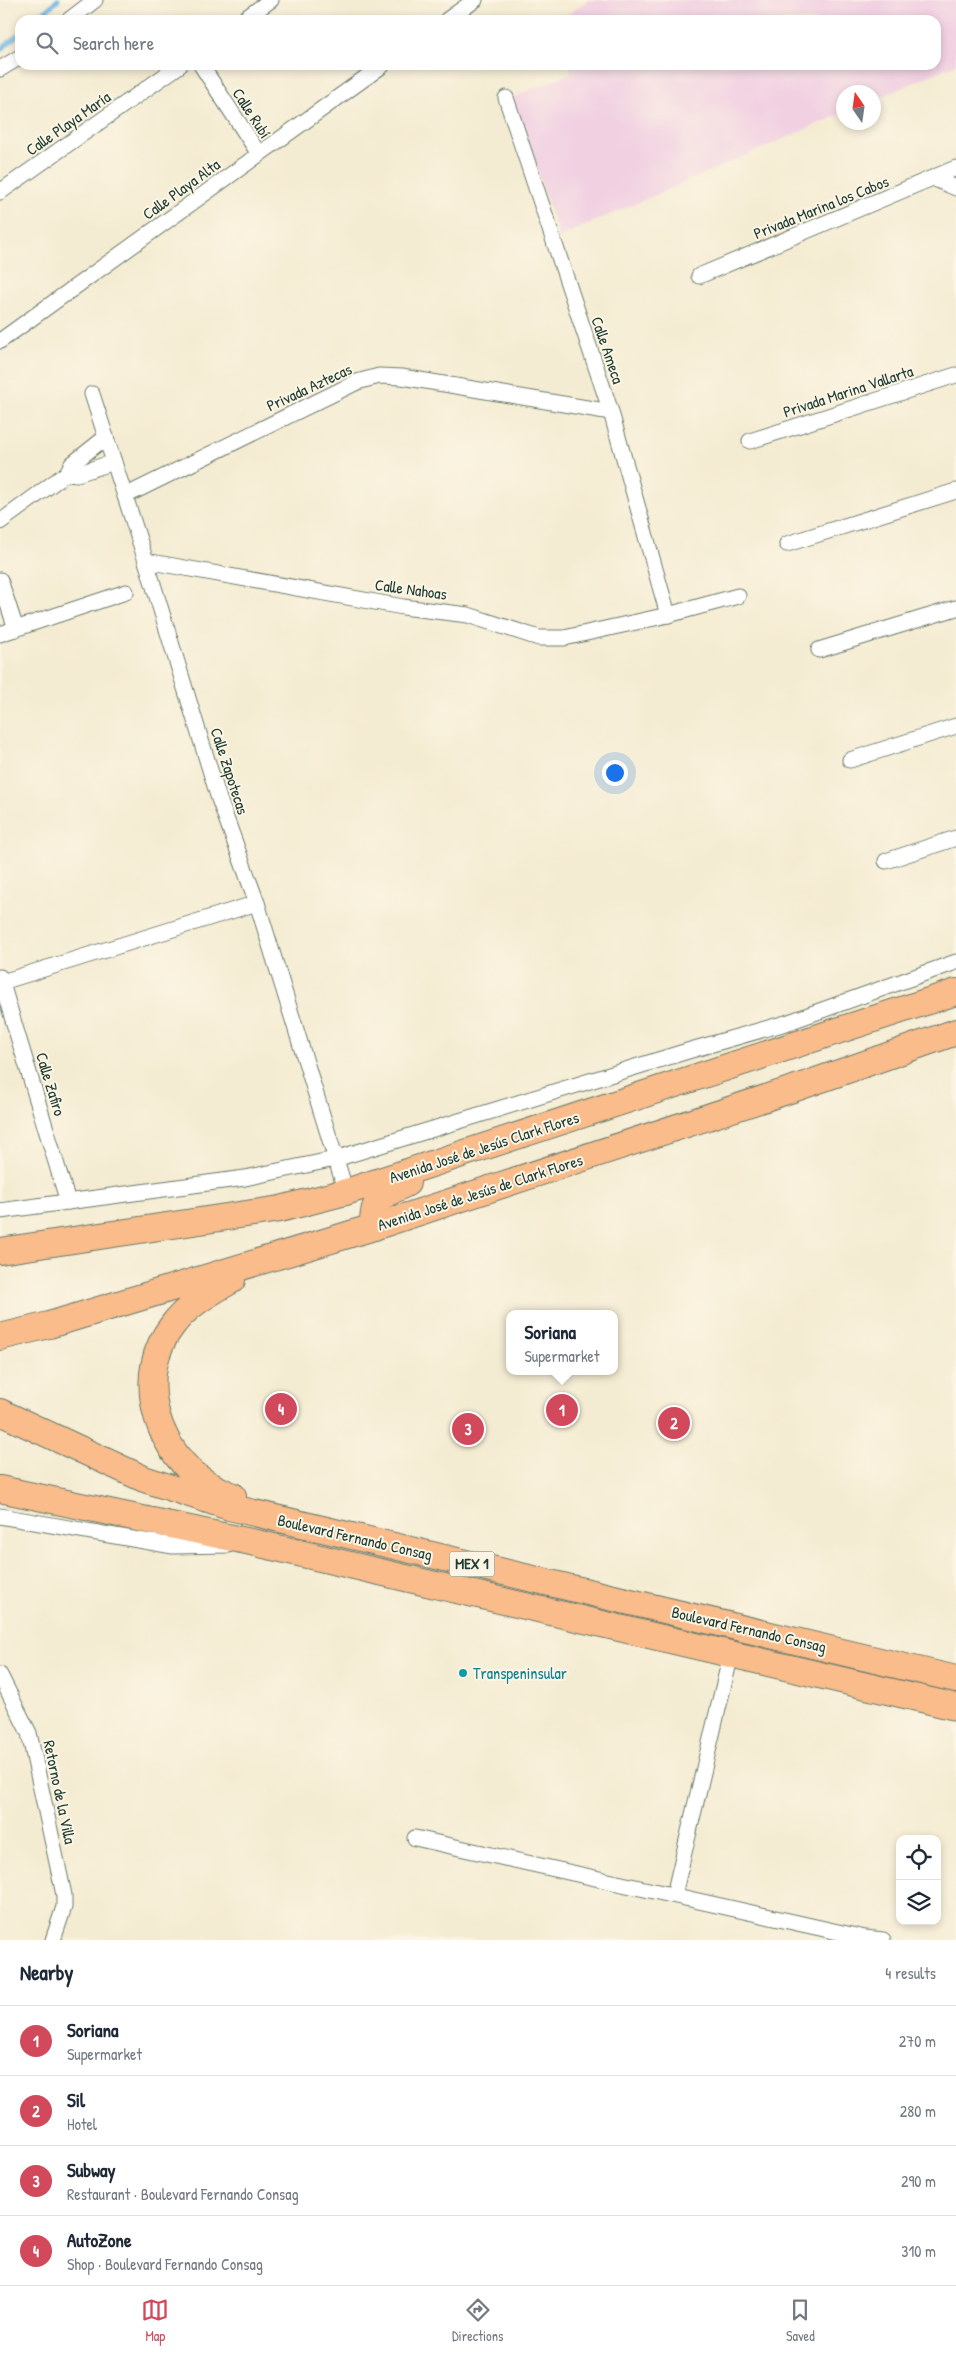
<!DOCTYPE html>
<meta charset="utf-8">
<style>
:root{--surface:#fff;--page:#f2f2f3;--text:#1f2937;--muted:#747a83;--line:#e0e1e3;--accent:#d1495b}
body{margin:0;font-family:"Patrick Hand",sans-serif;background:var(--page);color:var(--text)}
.controls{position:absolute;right:15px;bottom:15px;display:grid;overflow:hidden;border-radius:10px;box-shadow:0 2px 8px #0003}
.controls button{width:45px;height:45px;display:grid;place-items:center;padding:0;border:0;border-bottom:1px solid var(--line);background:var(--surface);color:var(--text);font:25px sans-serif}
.compass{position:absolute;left:836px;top:85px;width:45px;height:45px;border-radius:50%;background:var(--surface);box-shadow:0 2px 8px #0003;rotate:347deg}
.you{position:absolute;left:614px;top:772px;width:18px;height:18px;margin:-12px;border:4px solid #fff;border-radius:50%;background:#1a73e8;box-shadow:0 0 0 8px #1a73e833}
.badge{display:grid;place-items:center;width:32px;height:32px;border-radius:50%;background:var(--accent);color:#fff;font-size:16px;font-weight:700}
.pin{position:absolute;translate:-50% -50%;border:2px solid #fff;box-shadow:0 1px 5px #0006}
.popup{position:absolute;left:506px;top:1310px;width:112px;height:65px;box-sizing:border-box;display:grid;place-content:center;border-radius:10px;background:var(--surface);filter:drop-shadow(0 1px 4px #0005);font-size:16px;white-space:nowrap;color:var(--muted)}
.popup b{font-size:19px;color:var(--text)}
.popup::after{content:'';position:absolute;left:50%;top:100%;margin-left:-10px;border:10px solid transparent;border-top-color:var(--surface)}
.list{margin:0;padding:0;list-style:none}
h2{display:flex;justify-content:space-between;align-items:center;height:65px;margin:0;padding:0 20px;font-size:21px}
h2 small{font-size:16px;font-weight:400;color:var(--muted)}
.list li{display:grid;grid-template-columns:32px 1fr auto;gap:15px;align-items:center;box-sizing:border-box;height:70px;padding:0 20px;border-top:1px solid var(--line)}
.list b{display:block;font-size:19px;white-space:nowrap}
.list p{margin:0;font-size:16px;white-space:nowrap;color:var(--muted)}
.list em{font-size:16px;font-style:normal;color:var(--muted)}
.icon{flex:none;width:28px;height:28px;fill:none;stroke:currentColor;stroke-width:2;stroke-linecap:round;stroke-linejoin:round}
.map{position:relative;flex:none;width:956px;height:1940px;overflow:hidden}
.search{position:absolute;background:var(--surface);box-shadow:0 2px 8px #0003;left:15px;right:15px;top:15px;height:55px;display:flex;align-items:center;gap:12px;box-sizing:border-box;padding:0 18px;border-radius:15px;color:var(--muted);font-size:19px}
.sheet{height:345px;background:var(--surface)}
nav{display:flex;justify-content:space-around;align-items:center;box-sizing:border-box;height:70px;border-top:1px solid var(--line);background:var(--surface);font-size:14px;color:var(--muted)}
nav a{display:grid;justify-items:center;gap:2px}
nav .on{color:var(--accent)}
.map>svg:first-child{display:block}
.built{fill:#f1d0e2}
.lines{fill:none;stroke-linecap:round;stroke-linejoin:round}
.stream{stroke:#6cb5e4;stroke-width:5}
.street-casing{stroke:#6a7a6b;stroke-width:17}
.highway-casing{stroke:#6a7a6b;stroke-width:28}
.street{stroke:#fff;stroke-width:15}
.highway{stroke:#f9bc8a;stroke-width:26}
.culture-dot{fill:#0f9aa8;stroke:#fcf5e5;stroke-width:2}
.labels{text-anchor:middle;stroke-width:4;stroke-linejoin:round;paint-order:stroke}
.shield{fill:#fcf5e5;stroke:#617469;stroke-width:1}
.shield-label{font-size:15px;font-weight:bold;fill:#1f3d34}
.street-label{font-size:16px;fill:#1f3d34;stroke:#fcf5e5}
.culture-label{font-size:16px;fill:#0d838f;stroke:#fcf5e5;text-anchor:start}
</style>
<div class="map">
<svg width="956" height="1940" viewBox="0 0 956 1940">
<rect width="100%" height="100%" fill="#fcf5e5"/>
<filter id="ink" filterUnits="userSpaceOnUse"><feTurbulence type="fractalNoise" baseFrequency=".02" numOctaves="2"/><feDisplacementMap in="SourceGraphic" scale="10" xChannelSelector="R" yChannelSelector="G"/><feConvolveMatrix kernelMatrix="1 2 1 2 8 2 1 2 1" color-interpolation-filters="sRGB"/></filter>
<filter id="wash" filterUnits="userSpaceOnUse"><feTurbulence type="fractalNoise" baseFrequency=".0096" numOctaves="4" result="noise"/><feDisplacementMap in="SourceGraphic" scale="20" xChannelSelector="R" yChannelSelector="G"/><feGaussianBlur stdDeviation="1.12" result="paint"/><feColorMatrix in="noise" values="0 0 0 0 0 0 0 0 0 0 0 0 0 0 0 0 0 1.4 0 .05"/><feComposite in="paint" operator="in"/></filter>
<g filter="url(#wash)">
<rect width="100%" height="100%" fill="#f4ecd2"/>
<polygon class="built" points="589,0 956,0 956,64 874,100 874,92 844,92 843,113 559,237 513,97 572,73 569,65 936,65 936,20 559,20"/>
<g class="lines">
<g class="stream">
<polyline points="35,20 58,0"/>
<polyline points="0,50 20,33"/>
</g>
</g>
</g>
<g filter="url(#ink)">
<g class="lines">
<defs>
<g id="street">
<polyline points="69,20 95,0"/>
<polyline points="243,20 271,0"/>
<polyline points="447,20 475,0"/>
<polyline points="201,65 259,154"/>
<polyline points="0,69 20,57"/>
<polyline points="506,98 611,412 668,615"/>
<polyline points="935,179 956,188"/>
<polyline points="0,192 180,65"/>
<polyline points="699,276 956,168"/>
<polyline points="0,341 383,65"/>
<polyline points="92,394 146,561 219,799 257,903 346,1192"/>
<polyline points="750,441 956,375"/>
<polyline points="67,473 77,474 114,462"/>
<polyline points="125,496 357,382 379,376 402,377 611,412"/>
<polyline points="0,522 67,473 72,464 106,437"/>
<polyline points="787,544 956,491"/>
<polyline points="146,561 403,607 468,615 539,638 564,638 668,615 738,596"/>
<polyline points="0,580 16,629"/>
<polyline points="0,634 126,592"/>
<polyline points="819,650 956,608"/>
<polyline points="850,760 956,726"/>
<polyline points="886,861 956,838"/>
<polyline points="0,977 68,1202"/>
<polyline points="2,982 257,903"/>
<polyline points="0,1211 245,1178 335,1159 691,1050 786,1023 956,962"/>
<polyline points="0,1516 173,1546 228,1545"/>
<polyline points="0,1675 29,1733 64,1895 64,1907 53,1940"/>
<polyline points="415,1838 865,1938 883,1940"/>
<polyline points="674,1895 731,1654"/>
</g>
<g id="highway">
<path d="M374,1227C370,1198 385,1195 407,1183"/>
<polyline points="0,1251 280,1209 346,1192 956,992"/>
<path d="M232,1280C210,1293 187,1305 172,1326C135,1373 154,1444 199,1478C209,1486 221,1491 233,1496"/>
<polyline points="0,1337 49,1325 374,1227 793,1089 956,1032"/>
<polyline points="0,1412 144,1479 229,1507 956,1679"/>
<polyline points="0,1489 256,1543 956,1707"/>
</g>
</defs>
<use href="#street" class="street-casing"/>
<use href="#highway" class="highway-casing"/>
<use href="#street" class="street"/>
<use href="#highway" class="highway"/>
</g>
</g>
<circle class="culture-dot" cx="463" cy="1673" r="5"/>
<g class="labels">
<rect class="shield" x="449.5" y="1551.5" width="45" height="25" rx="4"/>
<g class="shield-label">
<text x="472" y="1569">MEX 1</text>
</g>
<g class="street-label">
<text transform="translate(252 113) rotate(57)" y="6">Calle Rubí</text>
<text transform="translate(68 123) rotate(-35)" y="6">Calle Playa María</text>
<text transform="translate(181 189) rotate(-36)" y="6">Calle Playa Alta</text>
<text transform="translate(821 207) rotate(-22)" y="6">Privada Marina los Cabos</text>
<text transform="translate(608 350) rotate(71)" y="6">Calle Ameca</text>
<text transform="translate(309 387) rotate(-25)" y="6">Privada Aztecas</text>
<text transform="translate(848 391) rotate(-18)" y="6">Privada Marina Vallarta</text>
<text transform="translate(411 589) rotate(8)" y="6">Calle Nahoas</text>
<text transform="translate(230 771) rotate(72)" y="6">Calle Zapotecas</text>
<text transform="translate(51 1084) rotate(73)" y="6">Calle Zafiro</text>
<text transform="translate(484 1147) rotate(-18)" y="6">Avenida José de Jesús Clark Flores</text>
<text transform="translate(480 1192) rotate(-18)" y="6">Avenida José de Jesús de Clark Flores</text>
<text transform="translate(355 1537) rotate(13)" y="6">Boulevard Fernando Consag</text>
<text transform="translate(749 1629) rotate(13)" y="6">Boulevard Fernando Consag</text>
<text transform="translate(60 1792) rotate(78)" y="6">Retorno de la Villa</text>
</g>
<g class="culture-label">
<text x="473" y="1679">Transpeninsular</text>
</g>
</g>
</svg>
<div class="controls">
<button><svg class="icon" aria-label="locate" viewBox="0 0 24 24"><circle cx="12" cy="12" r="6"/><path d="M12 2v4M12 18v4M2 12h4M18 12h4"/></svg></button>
<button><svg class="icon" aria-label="layers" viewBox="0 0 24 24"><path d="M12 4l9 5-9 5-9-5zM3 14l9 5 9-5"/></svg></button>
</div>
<svg class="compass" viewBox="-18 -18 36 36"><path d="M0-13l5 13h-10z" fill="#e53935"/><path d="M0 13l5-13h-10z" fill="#747a83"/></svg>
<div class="you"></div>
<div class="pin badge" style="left:562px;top:1410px">1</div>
<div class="popup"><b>Soriana</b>Supermarket</div>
<div class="pin badge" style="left:674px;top:1423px">2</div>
<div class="pin badge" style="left:468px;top:1429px">3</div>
<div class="pin badge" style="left:281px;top:1409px">4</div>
<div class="search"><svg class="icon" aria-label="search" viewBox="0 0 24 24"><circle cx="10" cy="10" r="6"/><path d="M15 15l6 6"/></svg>Search here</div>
</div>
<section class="sheet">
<h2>Nearby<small>4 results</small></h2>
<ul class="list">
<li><span class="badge">1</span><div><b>Soriana</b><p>Supermarket</p></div><em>270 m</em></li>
<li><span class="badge">2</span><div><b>Sil</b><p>Hotel</p></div><em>280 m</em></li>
<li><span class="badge">3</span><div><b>Subway</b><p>Restaurant · Boulevard Fernando Consag</p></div><em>290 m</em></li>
<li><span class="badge">4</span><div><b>AutoZone</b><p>Shop · Boulevard Fernando Consag</p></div><em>310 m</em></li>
</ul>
</section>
<nav>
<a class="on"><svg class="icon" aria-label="map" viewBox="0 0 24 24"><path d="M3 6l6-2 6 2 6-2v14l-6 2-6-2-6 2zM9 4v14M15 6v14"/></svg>Map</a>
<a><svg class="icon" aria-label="directions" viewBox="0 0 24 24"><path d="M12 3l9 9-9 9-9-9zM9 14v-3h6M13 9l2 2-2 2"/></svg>Directions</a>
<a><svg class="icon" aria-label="saved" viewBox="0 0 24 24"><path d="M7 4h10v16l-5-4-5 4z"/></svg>Saved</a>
</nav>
